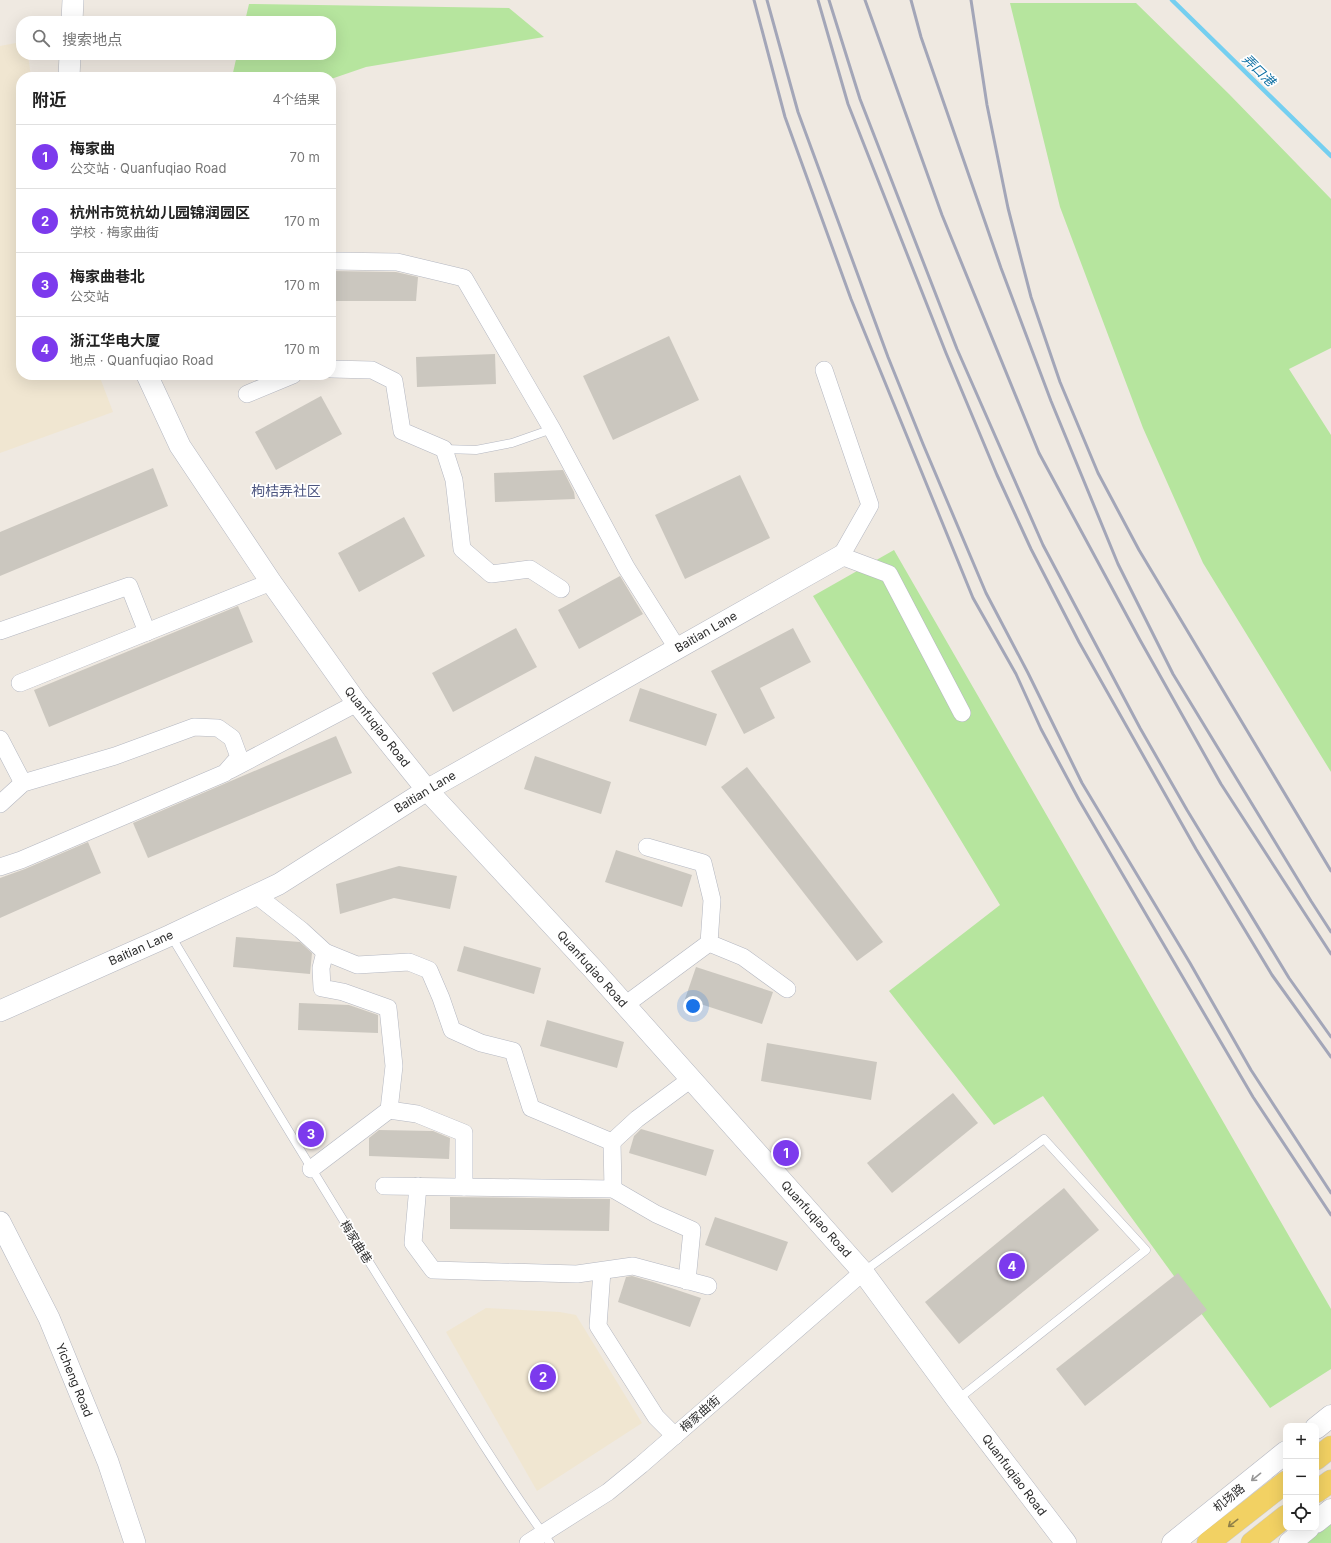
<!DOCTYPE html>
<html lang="zh">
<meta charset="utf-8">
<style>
:root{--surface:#fff;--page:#f6f6f6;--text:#222;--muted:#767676;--line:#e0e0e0;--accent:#7c3aed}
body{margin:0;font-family:Inter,"Noto Sans SC",sans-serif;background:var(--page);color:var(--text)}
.controls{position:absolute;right:12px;bottom:12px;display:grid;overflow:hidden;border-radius:8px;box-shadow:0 4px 16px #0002}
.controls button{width:36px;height:36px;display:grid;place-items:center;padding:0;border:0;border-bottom:1px solid var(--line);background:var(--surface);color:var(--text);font:20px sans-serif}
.you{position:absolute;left:693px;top:1006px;width:14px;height:14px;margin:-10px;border:3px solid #fff;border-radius:50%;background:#1a73e8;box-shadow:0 0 0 6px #1a73e833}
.badge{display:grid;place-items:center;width:26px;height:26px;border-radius:50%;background:var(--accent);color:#fff;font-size:13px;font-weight:700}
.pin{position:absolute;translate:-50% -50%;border:2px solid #fff;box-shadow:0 1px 4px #0006}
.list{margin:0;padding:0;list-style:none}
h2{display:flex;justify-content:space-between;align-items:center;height:52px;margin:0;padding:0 16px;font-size:17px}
h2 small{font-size:13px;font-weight:400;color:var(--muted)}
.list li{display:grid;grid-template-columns:26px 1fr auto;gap:12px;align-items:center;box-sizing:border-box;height:64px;padding:0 16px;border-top:1px solid var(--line)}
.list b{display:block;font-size:15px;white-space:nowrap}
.list p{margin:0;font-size:13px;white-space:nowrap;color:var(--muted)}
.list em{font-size:13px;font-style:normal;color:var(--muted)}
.icon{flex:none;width:22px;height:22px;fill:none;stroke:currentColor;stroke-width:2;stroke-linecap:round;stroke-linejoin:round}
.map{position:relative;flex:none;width:1331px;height:1543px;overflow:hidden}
.search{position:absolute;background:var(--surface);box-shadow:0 4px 16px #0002;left:16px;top:16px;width:320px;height:44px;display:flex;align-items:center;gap:10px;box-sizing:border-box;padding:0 14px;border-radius:16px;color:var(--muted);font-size:15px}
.panel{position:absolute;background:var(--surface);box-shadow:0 4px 16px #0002;left:16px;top:72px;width:320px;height:308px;border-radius:16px}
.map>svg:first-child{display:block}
.education{fill:#f0e6d1}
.green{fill:#b6e59e}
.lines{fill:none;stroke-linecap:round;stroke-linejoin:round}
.stream{stroke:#75cff0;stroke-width:4.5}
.building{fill:#cbc7bf}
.service-casing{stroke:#b4b7c1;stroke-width:9}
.minor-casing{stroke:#b4b7c1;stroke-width:18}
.tertiary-casing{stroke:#b4b7c1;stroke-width:22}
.secondary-casing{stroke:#b4b7c1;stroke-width:23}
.primary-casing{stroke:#c9c9c9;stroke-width:23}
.service{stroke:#fff;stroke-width:8}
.minor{stroke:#fff;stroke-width:17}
.tertiary{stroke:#fff;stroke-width:21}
.secondary{stroke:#fff;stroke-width:22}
.primary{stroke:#f2d163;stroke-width:22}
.rail{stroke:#a3a6b8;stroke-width:3}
.oneway{stroke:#969696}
.oneway2{stroke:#908048}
.labels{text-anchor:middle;stroke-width:3.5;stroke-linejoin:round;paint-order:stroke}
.street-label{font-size:12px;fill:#2e2e2e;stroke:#fff}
.water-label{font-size:13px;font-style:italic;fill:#0d6fa3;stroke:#fff}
.quarter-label{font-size:14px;fill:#4d5680;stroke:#fff}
</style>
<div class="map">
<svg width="1331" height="1543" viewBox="0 0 1331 1543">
<rect width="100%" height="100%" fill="#efe9e1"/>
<g class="education">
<polygon points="21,42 21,55 28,55 31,77 21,77 21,375 99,375 113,412 0,453 0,46"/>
<polygon points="486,1308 560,1312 576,1315 642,1423 537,1491 446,1332"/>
</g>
<g class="green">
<polygon points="1136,3 1229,94 1331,199 1331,348 1289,369 1331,435 1331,772 1203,563 1143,428 1060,207 1010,3"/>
<polygon points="249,4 509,8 544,37 366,67 331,79 331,77 232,77 237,55 331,55 331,21 245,21"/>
<polygon points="894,550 1331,1309 1331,1369 1270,1408 1043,1096 994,1125 889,991 1000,905 813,596"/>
<polygon points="1331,1517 1331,1543 1295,1543"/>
</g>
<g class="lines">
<polyline class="stream" points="1172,0 1331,156"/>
</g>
<g class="building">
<polygon points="331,271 396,272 418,277 416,301 331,301"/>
<polygon points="669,336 699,400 613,440 583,376"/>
<polygon points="495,354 496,384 417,387 416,357"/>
<polygon points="321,396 342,434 276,470 255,432"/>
<polygon points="153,468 168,506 0,576 0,532"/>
<polygon points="563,470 574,492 575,499 495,502 494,473"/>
<polygon points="740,475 770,538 685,579 655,515"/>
<polygon points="404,517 425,556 359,592 338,553"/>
<polygon points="620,576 643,614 579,649 558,610"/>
<polygon points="238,606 253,642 49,727 34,690"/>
<polygon points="516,628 537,667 453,712 432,673"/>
<polygon points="793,628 811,662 760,688 775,718 744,734 711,671"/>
<polygon points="640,688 717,714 706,746 629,721"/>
<polygon points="336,736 352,773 148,858 133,823"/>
<polygon points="535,756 611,782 601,814 524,789"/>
<polygon points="747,767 883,942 857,961 721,787"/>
<polygon points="88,842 101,873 0,918 0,878 25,869"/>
<polygon points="616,850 692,875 682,907 605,882"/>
<polygon points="399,866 457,876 450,909 394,898 340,914 336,884"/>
<polygon points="236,937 300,942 312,953 310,974 233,967"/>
<polygon points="464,946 541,968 534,994 457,971"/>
<polygon points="696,967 773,992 762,1024 685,999"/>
<polygon points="299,1003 349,1005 378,1015 378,1033 298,1030"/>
<polygon points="547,1020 624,1042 617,1068 540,1046"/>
<polygon points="767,1043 877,1062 871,1100 761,1081"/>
<polygon points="953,1093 978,1123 892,1193 867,1163"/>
<polygon points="641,1129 714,1150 706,1176 629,1153 634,1136"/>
<polygon points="379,1130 433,1131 450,1138 449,1159 369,1156 369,1138"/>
<polygon points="1064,1188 1099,1230 959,1344 925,1302"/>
<polygon points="450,1197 610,1199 609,1231 450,1229"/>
<polygon points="715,1217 788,1242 777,1271 705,1245"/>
<polygon points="1178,1273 1207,1310 1085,1406 1056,1369"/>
<polygon points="632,1276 653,1282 701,1298 690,1327 618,1302 626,1277"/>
</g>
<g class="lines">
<defs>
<g id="service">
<polyline points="444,449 476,450 512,443 552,429"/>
<path d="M171,936C251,1069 330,1201 413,1332C457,1403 501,1476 550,1543"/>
<polyline points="863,1272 1044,1139 1146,1250 957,1400"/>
</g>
<g id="minor">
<polyline points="331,261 397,262 464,278 552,429 626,567 677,648"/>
<polyline points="331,369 372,370 394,381 402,431 444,449 454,480 462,549 491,574 530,569 561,589"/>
<polyline points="824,370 870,505 841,556 889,574 962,713"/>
<polyline points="247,394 293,375"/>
<polyline points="0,631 129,586 147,632"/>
<polyline points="20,683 271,582"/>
<polyline points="0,739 23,783"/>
<polyline points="230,770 357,703"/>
<polyline points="0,804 23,783 115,756 194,727 218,728 232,738 239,757 225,773 21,860 0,867"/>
<polyline points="647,847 703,863 712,900 709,943 743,957 787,989"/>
<polyline points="256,895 301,930 325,952 357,965 409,962 429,970 441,998 452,1030 481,1043 513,1051 531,1108 612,1142 637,1119 691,1079"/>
<polyline points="325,952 321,968 322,988 343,992 388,1008 394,1066 389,1110 417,1114 464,1133 464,1187"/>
<polyline points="625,1005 709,943"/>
<polyline points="612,1142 613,1189"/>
<polyline points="311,1169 389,1110"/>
<polyline points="384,1186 613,1189 656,1214 692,1230 687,1281"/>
<polyline points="418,1186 413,1243 433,1270 577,1274 633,1266 708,1286"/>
<polyline points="602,1271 598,1326 656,1417 675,1436"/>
<polyline points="528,1543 608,1492 641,1465 863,1272"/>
</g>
<g id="tertiary">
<polyline points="72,21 73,0"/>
<polyline points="69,77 70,55"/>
<polyline points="147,375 180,446 271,582 357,703 427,790 593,969 863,1272 957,1400 1066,1543"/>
<polyline points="0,1011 171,935 279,884 427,790 841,556"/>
<polyline points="0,1222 49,1318 108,1462 135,1543"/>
</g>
<g id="secondary">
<polyline points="1316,1428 1331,1416"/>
<polyline points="1316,1522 1331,1510"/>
<polyline points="1173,1543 1286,1452"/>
<polyline points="1290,1543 1308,1528"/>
</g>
<g id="primary">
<polyline points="1316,1459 1331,1447"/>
<polyline points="1316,1492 1331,1481"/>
<polyline points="1208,1543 1286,1482"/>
<polyline points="1252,1543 1286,1516"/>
</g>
</defs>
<use href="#service" class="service-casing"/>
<use href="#minor" class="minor-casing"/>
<use href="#tertiary" class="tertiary-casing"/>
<use href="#secondary" class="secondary-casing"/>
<use href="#primary" class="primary-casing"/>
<use href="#service" class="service"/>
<use href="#minor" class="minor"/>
<use href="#tertiary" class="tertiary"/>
<use href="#secondary" class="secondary"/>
<use href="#primary" class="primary"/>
<g class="rail">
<polyline points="754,0 785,117 851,299 973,598 1016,674 1041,729 1079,800 1253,1097 1331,1215"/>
<polyline points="767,0 798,112 888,357 923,444 986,593 1028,673 1082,783 1190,963 1251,1070 1331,1193"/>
<polyline points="818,0 848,104 946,353 997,475 1031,549 1079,642 1196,849 1272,975 1331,1057"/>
<polyline points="829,0 860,99 957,349 1043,545 1140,728 1187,810 1289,978 1331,1037"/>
<polyline points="865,0 942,215 1039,453 1140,640 1221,784 1331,954"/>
<polyline points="911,0 921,37 1001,268 1051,401 1118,564 1173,674 1311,901 1331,932"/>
<polyline points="971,0 987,105 1008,208 1031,297 1060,382 1098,473 1139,550 1331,871"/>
</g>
</g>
<defs><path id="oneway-shaft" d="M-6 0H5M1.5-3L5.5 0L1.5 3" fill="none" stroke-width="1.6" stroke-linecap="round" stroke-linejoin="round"/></defs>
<use class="oneway" href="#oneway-shaft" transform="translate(1256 1477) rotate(141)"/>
<use class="oneway2" href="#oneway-shaft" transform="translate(1233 1523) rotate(142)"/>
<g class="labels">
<g class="street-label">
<text transform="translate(706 632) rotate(-30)" y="4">Baitian Lane</text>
<text transform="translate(377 727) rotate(52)" y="4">Quanfuqiao Road</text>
<text transform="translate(425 792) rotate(-31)" y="4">Baitian Lane</text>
<text transform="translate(141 948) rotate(-24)" y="4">Baitian Lane</text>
<text transform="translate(592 969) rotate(48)" y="4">Quanfuqiao Road</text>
<text transform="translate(816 1219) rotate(48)" y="4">Quanfuqiao Road</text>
<text transform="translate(356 1242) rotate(58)" y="4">梅家曲巷</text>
<text transform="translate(74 1380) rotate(68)" y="4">Yicheng Road</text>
<text transform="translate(700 1414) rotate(-41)" y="4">梅家曲街</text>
<text transform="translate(1014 1475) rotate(53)" y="4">Quanfuqiao Road</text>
<text transform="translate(1229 1498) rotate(-39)" y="4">机场路</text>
</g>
<g class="water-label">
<text transform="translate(1259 70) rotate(44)" y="5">弄口港</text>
</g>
<g class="quarter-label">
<text x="286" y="496">枸桔弄社区</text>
</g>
</g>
</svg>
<div class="controls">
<button>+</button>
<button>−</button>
<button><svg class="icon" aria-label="locate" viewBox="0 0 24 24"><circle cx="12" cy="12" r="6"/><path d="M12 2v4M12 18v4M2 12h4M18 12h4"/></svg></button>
</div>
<div class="you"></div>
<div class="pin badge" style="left:786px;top:1153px">1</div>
<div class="pin badge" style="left:543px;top:1377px">2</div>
<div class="pin badge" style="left:311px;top:1134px">3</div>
<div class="pin badge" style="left:1012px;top:1266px">4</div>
<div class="search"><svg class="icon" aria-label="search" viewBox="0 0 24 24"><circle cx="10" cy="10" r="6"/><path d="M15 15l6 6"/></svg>搜索地点</div>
<section class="panel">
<h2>附近<small>4个结果</small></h2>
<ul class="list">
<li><span class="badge">1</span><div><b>梅家曲</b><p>公交站 · Quanfuqiao Road</p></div><em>70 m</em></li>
<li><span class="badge">2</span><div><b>杭州市笕杭幼儿园锦润园区</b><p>学校 · 梅家曲街</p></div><em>170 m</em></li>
<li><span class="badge">3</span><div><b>梅家曲巷北</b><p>公交站</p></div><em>170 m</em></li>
<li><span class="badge">4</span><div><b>浙江华电大厦</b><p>地点 · Quanfuqiao Road</p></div><em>170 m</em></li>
</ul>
</section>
</div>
